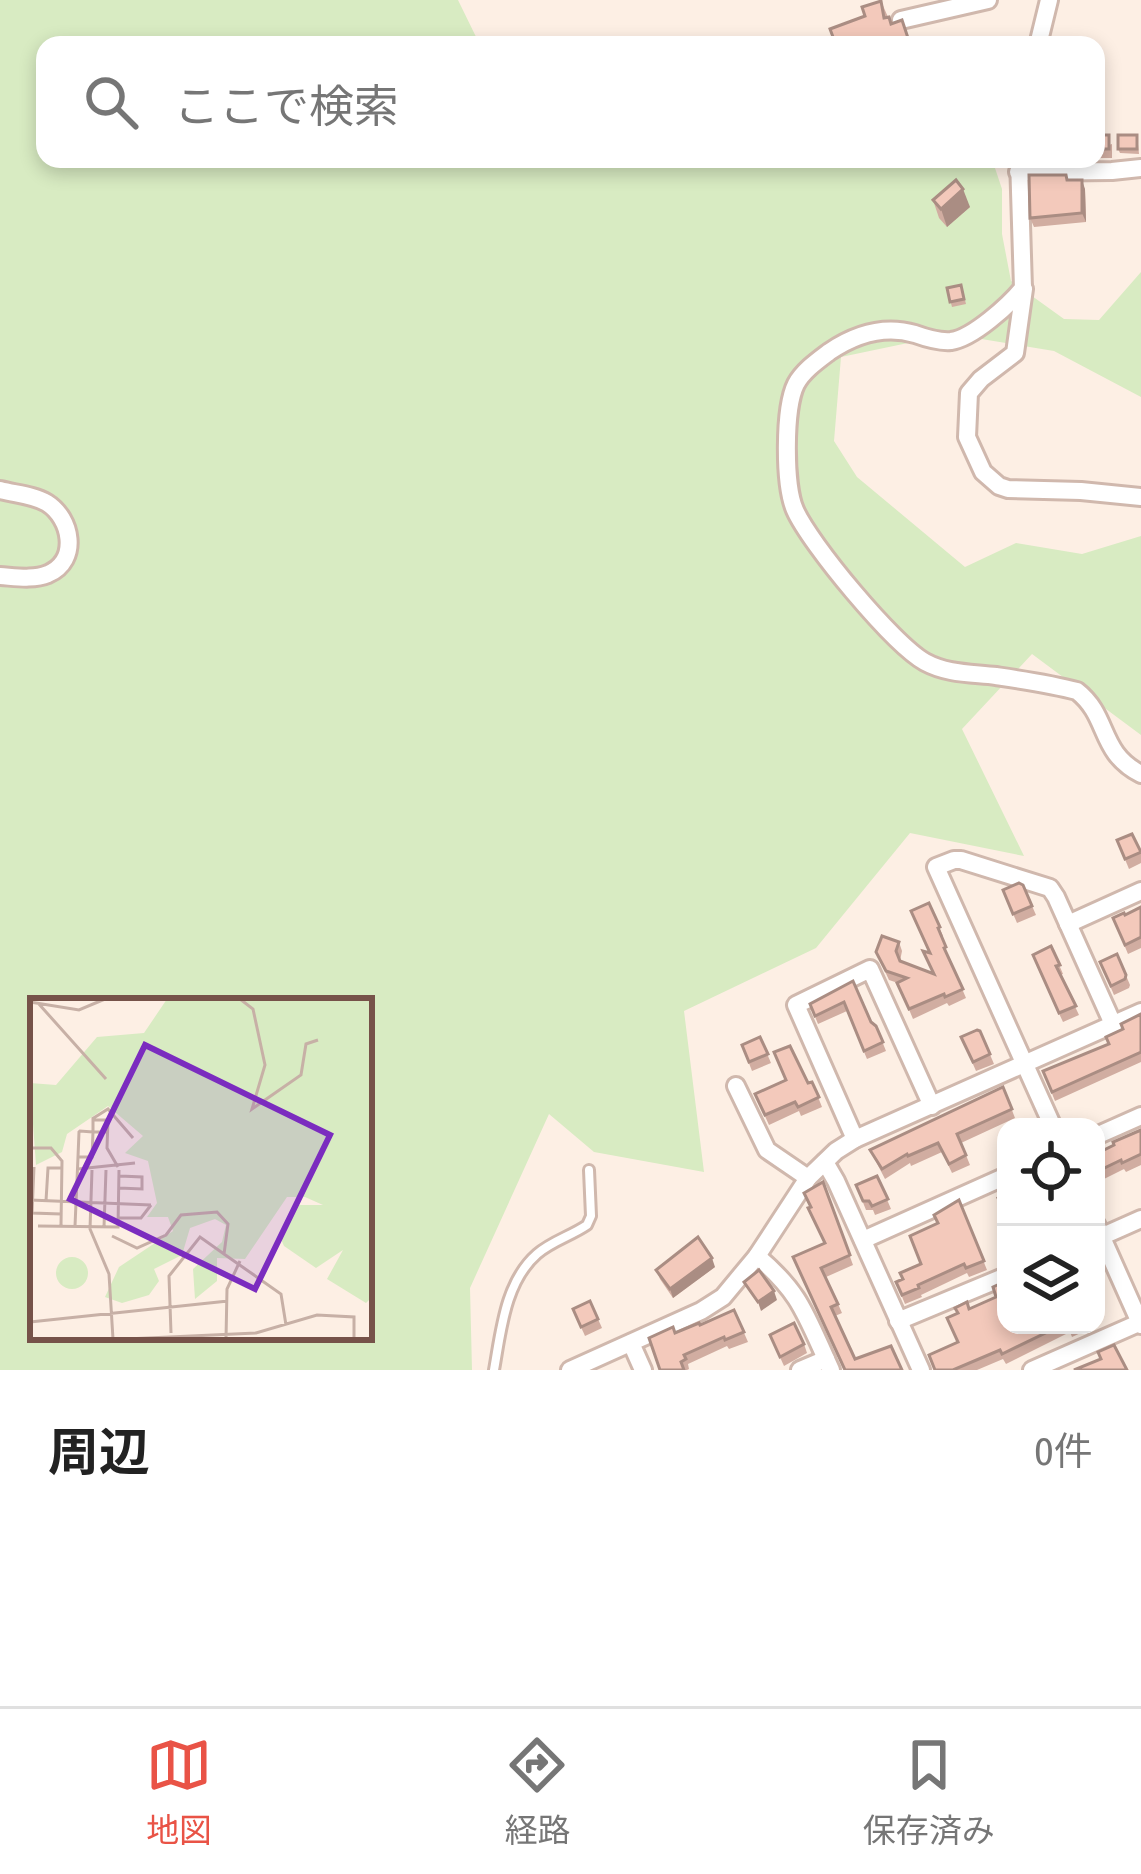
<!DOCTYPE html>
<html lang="ja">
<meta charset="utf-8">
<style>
:root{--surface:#fff;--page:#f6f6f6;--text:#222;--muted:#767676;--line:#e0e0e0;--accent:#e95346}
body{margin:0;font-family:"Fira Sans Condensed","Noto Sans JP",sans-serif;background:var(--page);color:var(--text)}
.controls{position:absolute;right:36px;bottom:36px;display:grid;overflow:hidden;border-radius:24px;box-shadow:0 6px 18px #0003}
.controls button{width:108px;height:108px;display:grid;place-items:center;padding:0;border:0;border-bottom:3px solid var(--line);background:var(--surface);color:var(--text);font:60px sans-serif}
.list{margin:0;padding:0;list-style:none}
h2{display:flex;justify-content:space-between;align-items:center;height:156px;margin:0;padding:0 48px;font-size:51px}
h2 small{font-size:39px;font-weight:400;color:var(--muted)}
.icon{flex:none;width:66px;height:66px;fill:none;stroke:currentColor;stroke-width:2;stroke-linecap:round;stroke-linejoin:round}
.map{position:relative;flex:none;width:1141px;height:1370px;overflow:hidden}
.search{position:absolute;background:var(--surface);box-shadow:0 6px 18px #0003;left:36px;right:36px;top:36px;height:132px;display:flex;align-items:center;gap:30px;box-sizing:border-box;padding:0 42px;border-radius:24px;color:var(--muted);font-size:45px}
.sheet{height:336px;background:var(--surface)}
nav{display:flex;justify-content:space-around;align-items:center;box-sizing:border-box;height:168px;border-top:3px solid var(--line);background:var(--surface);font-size:33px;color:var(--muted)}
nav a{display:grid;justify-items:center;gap:6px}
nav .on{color:var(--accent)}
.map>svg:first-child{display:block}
.green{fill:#d8ebc2;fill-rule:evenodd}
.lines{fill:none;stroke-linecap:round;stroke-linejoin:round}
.lane-casing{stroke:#d0b8ad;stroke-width:14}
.street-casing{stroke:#d0b8ad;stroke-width:22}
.lane{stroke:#fff;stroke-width:8}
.street{stroke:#fff;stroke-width:16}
.wall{fill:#d1ada1}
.shaded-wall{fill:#aa8d83}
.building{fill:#f3c9bb;stroke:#aa8d83;stroke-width:3}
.inset-road{fill:none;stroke:#c7b0a6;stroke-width:3}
.view{fill:#7b2cbf;fill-opacity:0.15;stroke:#7b2cbf;stroke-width:6}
.inset-edge{fill:none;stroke:#765249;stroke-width:6}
</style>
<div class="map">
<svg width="1141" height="1370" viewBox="0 0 1141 1370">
<rect width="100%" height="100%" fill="#fdefe4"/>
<path class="green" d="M0,0H458L480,45H45V159H992L1002,189V234L1011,281L1064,319L1099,320L1141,272V397L1054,351L951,334L841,357L834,441L857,477L965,567L1016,543L1082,554L1141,536V735L1032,654L962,729L1024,856L910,833L816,948L684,1011L704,1172L594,1152L549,1114L470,1288L472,1370H0ZM33,1001H369V1337H33Z"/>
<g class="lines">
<defs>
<path id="lane" d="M494,1370C501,1331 505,1282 537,1254C552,1241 571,1236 587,1225L591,1216L589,1170"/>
<g id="street">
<polyline points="901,20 988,0"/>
<polyline points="1038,45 1049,0"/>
<path d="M1019,159L1023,288C1009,305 973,338 951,341C939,342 926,338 915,334C884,325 854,335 829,352C817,361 803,371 796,384C784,408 784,485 795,510C810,544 893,644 925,662C947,674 971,673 996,676C1023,680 1051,684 1077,691C1110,717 1098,752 1141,774"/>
<polyline points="1018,172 1112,171 1141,168"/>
<polyline points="1024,289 1015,353 981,379 969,393 967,437 983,472 999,486 1008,489 1081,491 1141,497"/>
<path d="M0,490C15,494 34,495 47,503C71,518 80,560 48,574C33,580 16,577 0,576"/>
<polyline points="1068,924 1141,891"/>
<polyline points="736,1086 767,1150 808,1178 836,1151 855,1139 1141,1012"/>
<polyline points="1053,1127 936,867 954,860 961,860 1050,888 1056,897 1113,1024"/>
<polyline points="1096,1136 1141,1116"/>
<polyline points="855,1139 796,1005 870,969 932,1106"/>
<polyline points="825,1162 836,1181 921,1370"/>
<polyline points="1096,1224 1141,1325"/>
<polyline points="1096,1239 1141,1219"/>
<polyline points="863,1240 1006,1176"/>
<path d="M757,1256C798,1291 804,1310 826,1359"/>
<polyline points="898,1321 1006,1276"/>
<polyline points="631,1343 643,1370"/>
<polyline points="570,1370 701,1311 723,1297 757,1256 808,1178"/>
<polyline points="800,1370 826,1359 831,1370"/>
<polyline points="1032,1370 1141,1322"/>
</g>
</defs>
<use href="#lane" class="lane-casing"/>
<use href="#street" class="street-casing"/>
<use href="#lane" class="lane"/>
<use href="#street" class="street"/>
</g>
<g class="wall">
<polygon points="881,1 891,24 902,20 911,45 836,45"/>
<polygon points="1137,135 1139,154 1120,153 1118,149"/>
<polygon points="1112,144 1112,158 1100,158 1096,149"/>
<polygon points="1068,180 1085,189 1086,222 1034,227 1030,218"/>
<polygon points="933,200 970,207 947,227 939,218"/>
<polygon points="961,285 966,304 952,307 947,288"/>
<polygon points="1117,840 1141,853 1141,863 1129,869"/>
<polygon points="1023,885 1036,915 1017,923 1003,890"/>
<polygon points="929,903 943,936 942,937 948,956 966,998 949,1006 947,1003 913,1019 898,983 889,980 876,952 899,942 902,951 900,961 933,973"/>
<polygon points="1141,907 1141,948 1128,954 1113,918 1125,915"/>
<polygon points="1051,946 1063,974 1060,975 1079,1015 1063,1022 1036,964"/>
<polygon points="1117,954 1130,985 1129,988 1114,995 1100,962"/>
<polygon points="853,981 871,1022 876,1026 886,1051 867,1059 847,1011 818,1024 810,1004"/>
<polygon points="1141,1014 1141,1062 1055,1101 1043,1071 1109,1044"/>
<polygon points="980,1031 994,1064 976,1071 961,1037"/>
<polygon points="760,1037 771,1063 752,1071 742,1045"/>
<polygon points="786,1080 808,1083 812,1082 822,1107 801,1116 799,1111 769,1125 755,1094"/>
<polygon points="1003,1087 1015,1118 961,1143 970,1165 952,1173 942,1152 911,1166 910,1163 885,1179 870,1150"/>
<polygon points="1141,1130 1141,1165 1126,1172 1124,1169 1096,1183 1096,1154"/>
<polygon points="877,1176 891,1209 875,1215 873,1210 866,1210 856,1185"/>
<polygon points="823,1182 853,1265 826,1277 842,1313 835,1316 844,1370 797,1266 824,1243 808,1208"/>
<polygon points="959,1200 987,1270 969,1277 967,1273 921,1295 922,1297 905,1304 896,1282 921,1265 938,1223"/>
<polygon points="715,1267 673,1298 660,1279 656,1270"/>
<polygon points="590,1301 602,1328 585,1336 573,1309"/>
<polygon points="969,1309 1006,1325 1083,1325 1085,1331 1072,1337 1070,1332 1006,1364 1003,1359 977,1370 935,1370 958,1343"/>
<polygon points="734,1310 748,1342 729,1349 727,1346 688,1364 689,1369 687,1370 660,1370 675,1333 700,1325"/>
<polygon points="770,1335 804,1344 807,1353 784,1366"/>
</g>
<g class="shaded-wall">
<polygon points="1082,180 1085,189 1086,222 1082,213"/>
<polygon points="963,189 970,207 947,227 941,209"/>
<polygon points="712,1258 715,1267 673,1298 670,1289"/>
<polygon points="774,1291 777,1300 761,1311 758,1302"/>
</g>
<g class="building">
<polygon points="881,1 884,18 889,17 891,24 902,20 910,44 889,45 886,38 868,45 836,45 830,29 865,16 862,7"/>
<rect x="1096" y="135" width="13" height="14"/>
<rect x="1118" y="135" width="19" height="14"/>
<polygon points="1029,175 1066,175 1067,180 1082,180 1082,213 1030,218"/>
<polygon points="956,180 963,189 941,209 933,200"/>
<polygon points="961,285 964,299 950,302 947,288"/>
<polygon points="1132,834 1141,852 1125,859 1117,840"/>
<polygon points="1019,883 1023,885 1032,906 1013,914 1003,890"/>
<polygon points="929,903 940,927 938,928 946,947 944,948 963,989 945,997 944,994 909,1009 897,983 907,978 886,971 876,952 882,936 899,942 896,951 900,961 934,974 923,951 930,953 911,911"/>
<polygon points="1141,907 1141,937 1125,945 1113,918 1124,913 1125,915"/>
<polygon points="1051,946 1060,965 1056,966 1076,1006 1059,1013 1033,955"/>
<polygon points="1117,954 1126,975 1125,979 1111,986 1100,962"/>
<polygon points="853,981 871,1022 876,1026 883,1042 864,1051 844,1002 815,1016 810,1004"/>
<polygon points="1141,1014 1141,1052 1052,1092 1043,1071 1109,1044 1106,1037 1123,1029 1121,1024"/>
<polygon points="977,1030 980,1031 990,1054 973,1062 961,1037"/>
<polygon points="760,1037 768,1054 749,1062 742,1045"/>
<polygon points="790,1046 808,1083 812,1082 819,1097 798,1107 795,1102 765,1115 755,1094 786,1080 774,1052"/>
<polygon points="1003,1087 1012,1109 957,1134 966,1155 949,1164 938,1143 908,1156 907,1154 882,1169 870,1150"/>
<polygon points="1141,1130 1141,1154 1122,1163 1121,1160 1096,1172 1096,1154 1114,1145 1113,1142"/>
<polygon points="877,1176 888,1199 872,1206 869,1201 863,1201 856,1185"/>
<polygon points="823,1182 850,1255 821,1268 838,1304 831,1307 855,1359 891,1346 902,1370 845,1370 793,1257 825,1243 808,1208 811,1207 804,1193"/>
<polygon points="1006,1194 1006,1215 998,1198"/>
<polygon points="959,1200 984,1261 966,1268 964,1264 918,1285 919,1288 902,1295 896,1282 903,1279 900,1273 921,1264 910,1236 938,1223 934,1215"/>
<polygon points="698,1237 712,1258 670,1289 656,1270"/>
<polygon points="759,1270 774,1291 758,1302 744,1282"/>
<polygon points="1006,1281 1006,1325 1062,1325 1002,1354 1000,1350 953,1370 935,1370 929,1355 958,1342 947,1318 958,1313 955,1308 967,1302 969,1309 996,1297 993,1287"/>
<polygon points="590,1301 598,1319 581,1327 573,1309"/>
<polygon points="734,1310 744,1332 725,1340 724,1337 684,1355 686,1359 681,1362 684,1370 660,1370 649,1338 673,1327 675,1333 699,1323 700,1325"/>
<polygon points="794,1323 804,1344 780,1357 770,1335"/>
<polygon points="1114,1345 1127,1370 1074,1370 1101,1359 1098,1352"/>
</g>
<g transform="translate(30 998)">
<rect width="342" height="342" fill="#fdefe4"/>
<path d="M137,1H342V299L336,305L297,281L313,252L286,270L254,248L250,239L269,207H293L275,199H257L215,261L187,260V283L165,301L163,271L192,244L196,227L185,221L160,230L152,257L124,271L129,283L119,297L92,305L75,299L89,269L143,233L138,219H117L127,205L118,163L95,155L113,138L78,108L37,136L32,154L6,167L0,85L26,87L67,39L114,35ZM26 275a16 16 0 1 1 32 0a16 16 0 1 1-32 0Z" fill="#d8ebc2"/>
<path class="inset-road" d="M210,1L223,11L235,67L222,111L271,77L276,46L288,42M0,4L49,12L75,1M8,5L76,81M62,121L78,111L103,140M77,134H63L50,133L49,134L48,159H62L63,134V122H78L77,150L88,169M0,150H21L32,163L31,227M4,169L2,215L31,216M48,171L105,165M62,172L60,231L79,276L83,341M89,190L112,191V179L90,178M0,202L121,207M16,203L18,170H32M88,220H111L121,207M8,228L88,229L89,172M45,228L48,159M74,229L76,172M82,238L107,250L136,237L151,217L187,214L198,226L194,256L251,296L256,327M0,324L198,303M141,335L139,278L170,239L194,256M96,341L226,335L287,317L324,319V341M196,341L197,291L210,263"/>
<path class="view" d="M115,47L300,137L225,291L40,201Z"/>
<rect width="342" height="342" class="inset-edge"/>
</g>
</svg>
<div class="controls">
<button><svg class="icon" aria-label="locate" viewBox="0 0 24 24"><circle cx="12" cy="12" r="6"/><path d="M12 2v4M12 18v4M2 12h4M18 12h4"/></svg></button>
<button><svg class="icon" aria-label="layers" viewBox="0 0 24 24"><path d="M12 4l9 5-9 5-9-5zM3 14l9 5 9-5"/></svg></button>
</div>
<div class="search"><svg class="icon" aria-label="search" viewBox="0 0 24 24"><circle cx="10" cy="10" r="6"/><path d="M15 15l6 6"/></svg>ここで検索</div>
</div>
<section class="sheet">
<h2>周辺<small>0件</small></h2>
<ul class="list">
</ul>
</section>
<nav>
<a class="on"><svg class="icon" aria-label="map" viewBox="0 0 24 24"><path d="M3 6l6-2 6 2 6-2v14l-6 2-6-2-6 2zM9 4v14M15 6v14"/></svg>地図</a>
<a><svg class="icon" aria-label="directions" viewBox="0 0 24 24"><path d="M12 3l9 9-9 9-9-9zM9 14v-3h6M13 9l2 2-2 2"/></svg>経路</a>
<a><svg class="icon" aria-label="saved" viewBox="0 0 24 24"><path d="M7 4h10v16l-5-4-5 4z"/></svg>保存済み</a>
</nav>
